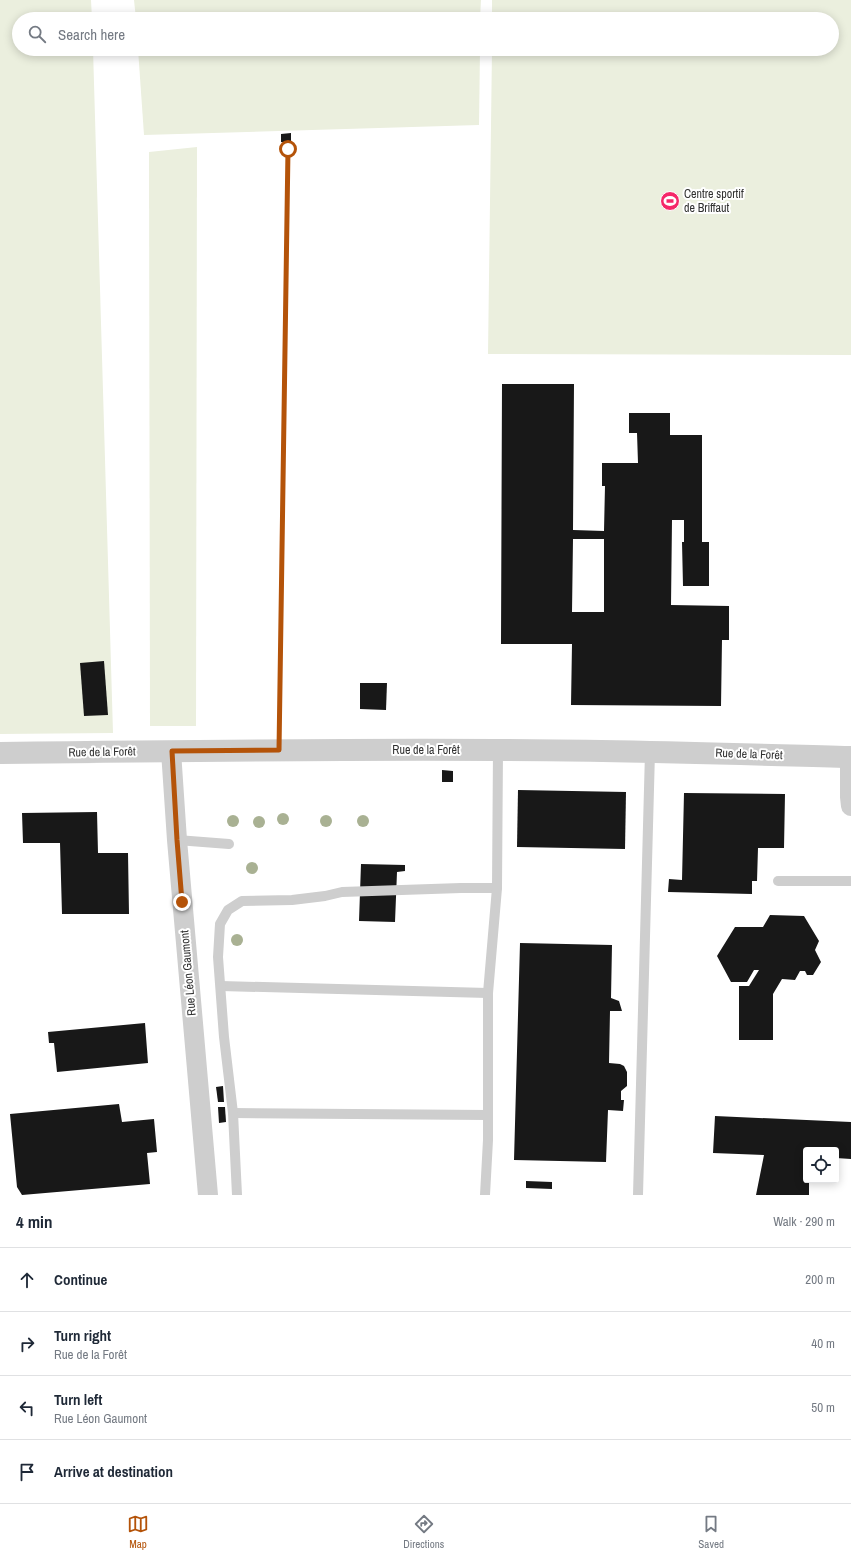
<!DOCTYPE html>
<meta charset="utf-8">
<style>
:root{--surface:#fff;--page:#f2f2f3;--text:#1f2937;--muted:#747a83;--line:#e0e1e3;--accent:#b45309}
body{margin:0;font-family:"Archivo Narrow",sans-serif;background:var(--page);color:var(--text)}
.controls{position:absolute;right:12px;bottom:12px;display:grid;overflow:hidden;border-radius:4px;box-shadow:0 2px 10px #0003}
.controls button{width:36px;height:36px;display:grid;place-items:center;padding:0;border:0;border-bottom:1px solid var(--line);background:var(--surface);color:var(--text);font:20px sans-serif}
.stop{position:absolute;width:12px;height:12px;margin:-9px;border:3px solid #b45309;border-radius:50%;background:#fff}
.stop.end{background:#b45309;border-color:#fff;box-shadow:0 1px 4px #0008}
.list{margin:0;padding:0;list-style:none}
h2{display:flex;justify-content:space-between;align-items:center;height:52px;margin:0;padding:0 16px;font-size:17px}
h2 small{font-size:13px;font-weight:400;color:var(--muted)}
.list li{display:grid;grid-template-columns:26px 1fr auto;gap:12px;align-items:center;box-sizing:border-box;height:64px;padding:0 16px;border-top:1px solid var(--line)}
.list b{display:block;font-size:15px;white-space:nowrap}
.list p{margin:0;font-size:13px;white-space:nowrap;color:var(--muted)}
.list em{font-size:13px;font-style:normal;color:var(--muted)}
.icon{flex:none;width:22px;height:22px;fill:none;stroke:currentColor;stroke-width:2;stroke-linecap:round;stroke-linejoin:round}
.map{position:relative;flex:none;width:851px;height:1195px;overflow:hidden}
.search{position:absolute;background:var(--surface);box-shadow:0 2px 10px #0003;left:12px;right:12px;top:12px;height:44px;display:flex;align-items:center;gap:10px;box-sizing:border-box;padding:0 14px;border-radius:22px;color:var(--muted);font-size:15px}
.sheet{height:308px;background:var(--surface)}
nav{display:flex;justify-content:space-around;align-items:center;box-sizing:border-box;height:56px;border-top:1px solid var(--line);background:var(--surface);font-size:11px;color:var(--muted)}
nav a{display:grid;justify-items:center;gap:2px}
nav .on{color:var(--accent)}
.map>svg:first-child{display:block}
.green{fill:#ebefde}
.building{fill:#181818;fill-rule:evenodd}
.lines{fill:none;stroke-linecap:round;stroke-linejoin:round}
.path{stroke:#cecece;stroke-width:2.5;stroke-dasharray:2 2;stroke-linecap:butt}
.service{stroke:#cecece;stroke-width:10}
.minor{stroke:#cecece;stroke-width:20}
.tertiary{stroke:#cecece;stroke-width:22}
.tree{fill:#a9b193}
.route{stroke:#b45309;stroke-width:5}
.labels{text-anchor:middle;stroke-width:4;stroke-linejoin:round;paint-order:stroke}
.poi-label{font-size:12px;fill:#313131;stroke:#fff;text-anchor:start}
.street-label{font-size:12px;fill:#313131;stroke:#fff}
</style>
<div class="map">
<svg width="851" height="1195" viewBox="0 0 851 1195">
<rect width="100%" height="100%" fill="#fff"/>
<g class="green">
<polygon points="0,0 91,0 92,19 19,19 19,49 93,49 113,733 0,734"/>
<polygon points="134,0 481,0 480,19 136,19"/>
<polygon points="492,0 851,0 851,355 488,354 492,49 832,49 832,19 492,19"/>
<polygon points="138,49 480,49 479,125 144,135"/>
<polygon points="197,147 196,726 150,726 149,152"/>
</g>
<g class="building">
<polygon points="291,133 291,143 281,142 281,134"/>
<path d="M502,384H574L573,530L604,531L605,486H602V463H638L637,433H629V413H670V435H702V542H709V586H683L682,542H684V520H672L671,605L729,606V640H722L721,706L571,705L572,644H501ZM573,539H604V612H572Z"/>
<polygon points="104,661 108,715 84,716 80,663"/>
<polygon points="360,683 387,683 386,710 360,709"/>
<polygon points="442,770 453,771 453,782 442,782"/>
<polygon points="518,790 626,792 625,849 517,847"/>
<polygon points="684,793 785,794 784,848 758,848 757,881 752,881 752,894 668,892 669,879 682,880"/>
<polygon points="97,812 98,853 128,853 129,914 62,914 60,843 23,843 22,813"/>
<polygon points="361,864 405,865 405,871 397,872 395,922 359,921"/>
<polygon points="770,915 804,916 819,941 815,950 821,962 813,975 807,975 805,971 800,971 795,980 782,979 773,994 773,1040 739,1040 739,986 749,986 759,970 754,970 747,982 731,982 717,956 735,927 763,927"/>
<polygon points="520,943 612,945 611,998 619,1001 622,1011 610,1011 609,1063 620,1064 624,1066 627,1072 627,1086 621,1091 621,1100 624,1100 623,1111 608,1110 606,1162 514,1160"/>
<polygon points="145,1023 148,1063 57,1072 54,1043 49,1043 48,1032"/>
<polygon points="223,1086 224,1102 218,1102 216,1087"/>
<polygon points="119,1104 122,1122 154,1119 157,1152 147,1153 150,1184 22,1195 17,1187 10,1114"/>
<polygon points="218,1107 225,1107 226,1122 219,1123"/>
<polygon points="715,1116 851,1122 851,1159 836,1158 836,1150 806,1150 806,1180 809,1180 809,1195 756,1195 764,1155 713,1153"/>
<polygon points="526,1181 552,1182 552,1189 526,1188"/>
</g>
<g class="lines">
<polyline class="path" points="279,729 288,149"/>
<g class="service">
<polyline points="177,840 229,844"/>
<polyline points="778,881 851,881"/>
<polyline points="221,986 488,993"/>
<polyline points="233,1113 488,1115"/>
<polyline points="237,1195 233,1113 224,1037 218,957 220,924 228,910 242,901 292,900 325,896 342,892 461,888 497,888"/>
<polyline points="485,1195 488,1140 488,993 497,888 498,750"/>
<polyline points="638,1195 650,752"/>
</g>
<g class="minor">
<polyline points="171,751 177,840 208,1195"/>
<polyline points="850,757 850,797 851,806"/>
</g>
<path class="tertiary" d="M0,753C165,751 331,749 496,750C614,750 733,754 851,757"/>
</g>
<g class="tree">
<circle cx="283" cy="819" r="6"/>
<circle cx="233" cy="821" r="6"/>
<circle cx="326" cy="821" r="6"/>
<circle cx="363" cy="821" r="6"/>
<circle cx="259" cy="822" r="6"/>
<circle cx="252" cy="868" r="6"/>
<circle cx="237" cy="940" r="6"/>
</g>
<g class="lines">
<polyline class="route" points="182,902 177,840 172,751 279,750 288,149"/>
</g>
<defs>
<symbol id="stadium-disc" viewBox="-11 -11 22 22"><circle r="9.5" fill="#f52769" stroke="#fff"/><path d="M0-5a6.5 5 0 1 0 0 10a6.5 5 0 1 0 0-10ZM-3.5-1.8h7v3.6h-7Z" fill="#fff"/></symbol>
</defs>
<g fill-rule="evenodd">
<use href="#stadium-disc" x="659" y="190" width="22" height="22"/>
</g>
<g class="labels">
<g class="poi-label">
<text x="684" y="198">Centre sportif<tspan x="684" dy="14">de Briffaut</tspan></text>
</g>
<g class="street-label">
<text x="426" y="754">Rue de la Forêt</text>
<text transform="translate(102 752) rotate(-1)" y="4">Rue de la Forêt</text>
<text transform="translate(749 754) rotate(2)" y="4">Rue de la Forêt</text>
<text transform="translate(188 973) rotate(-95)" y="4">Rue Léon Gaumont</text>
</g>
</g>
</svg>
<div class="controls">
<button><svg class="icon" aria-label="locate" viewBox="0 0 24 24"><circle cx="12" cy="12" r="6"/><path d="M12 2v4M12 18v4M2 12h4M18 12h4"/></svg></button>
</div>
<div class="stop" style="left:288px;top:149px"></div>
<div class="stop end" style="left:182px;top:902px"></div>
<div class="search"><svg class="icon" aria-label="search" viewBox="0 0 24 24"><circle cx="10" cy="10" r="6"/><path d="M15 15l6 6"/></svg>Search here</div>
</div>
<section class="sheet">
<h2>4 min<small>Walk · 290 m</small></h2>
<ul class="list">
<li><svg class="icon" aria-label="ahead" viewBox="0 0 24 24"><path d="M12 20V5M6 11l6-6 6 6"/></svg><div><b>Continue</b></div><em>200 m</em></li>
<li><svg class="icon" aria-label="right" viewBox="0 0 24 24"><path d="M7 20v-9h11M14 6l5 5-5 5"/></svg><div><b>Turn right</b><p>Rue de la Forêt</p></div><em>40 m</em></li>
<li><svg class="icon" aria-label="left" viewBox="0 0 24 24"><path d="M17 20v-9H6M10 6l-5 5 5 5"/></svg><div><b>Turn left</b><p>Rue Léon Gaumont</p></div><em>50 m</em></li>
<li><svg class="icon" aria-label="arrive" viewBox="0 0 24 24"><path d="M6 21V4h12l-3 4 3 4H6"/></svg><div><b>Arrive at destination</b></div></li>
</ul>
</section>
<nav>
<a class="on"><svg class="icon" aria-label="map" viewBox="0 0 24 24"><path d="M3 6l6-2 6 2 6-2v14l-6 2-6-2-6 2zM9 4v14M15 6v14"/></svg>Map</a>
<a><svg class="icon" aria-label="directions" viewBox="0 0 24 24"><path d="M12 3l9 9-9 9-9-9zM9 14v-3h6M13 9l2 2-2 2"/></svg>Directions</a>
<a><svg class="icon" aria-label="saved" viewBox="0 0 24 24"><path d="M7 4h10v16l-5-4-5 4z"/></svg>Saved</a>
</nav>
